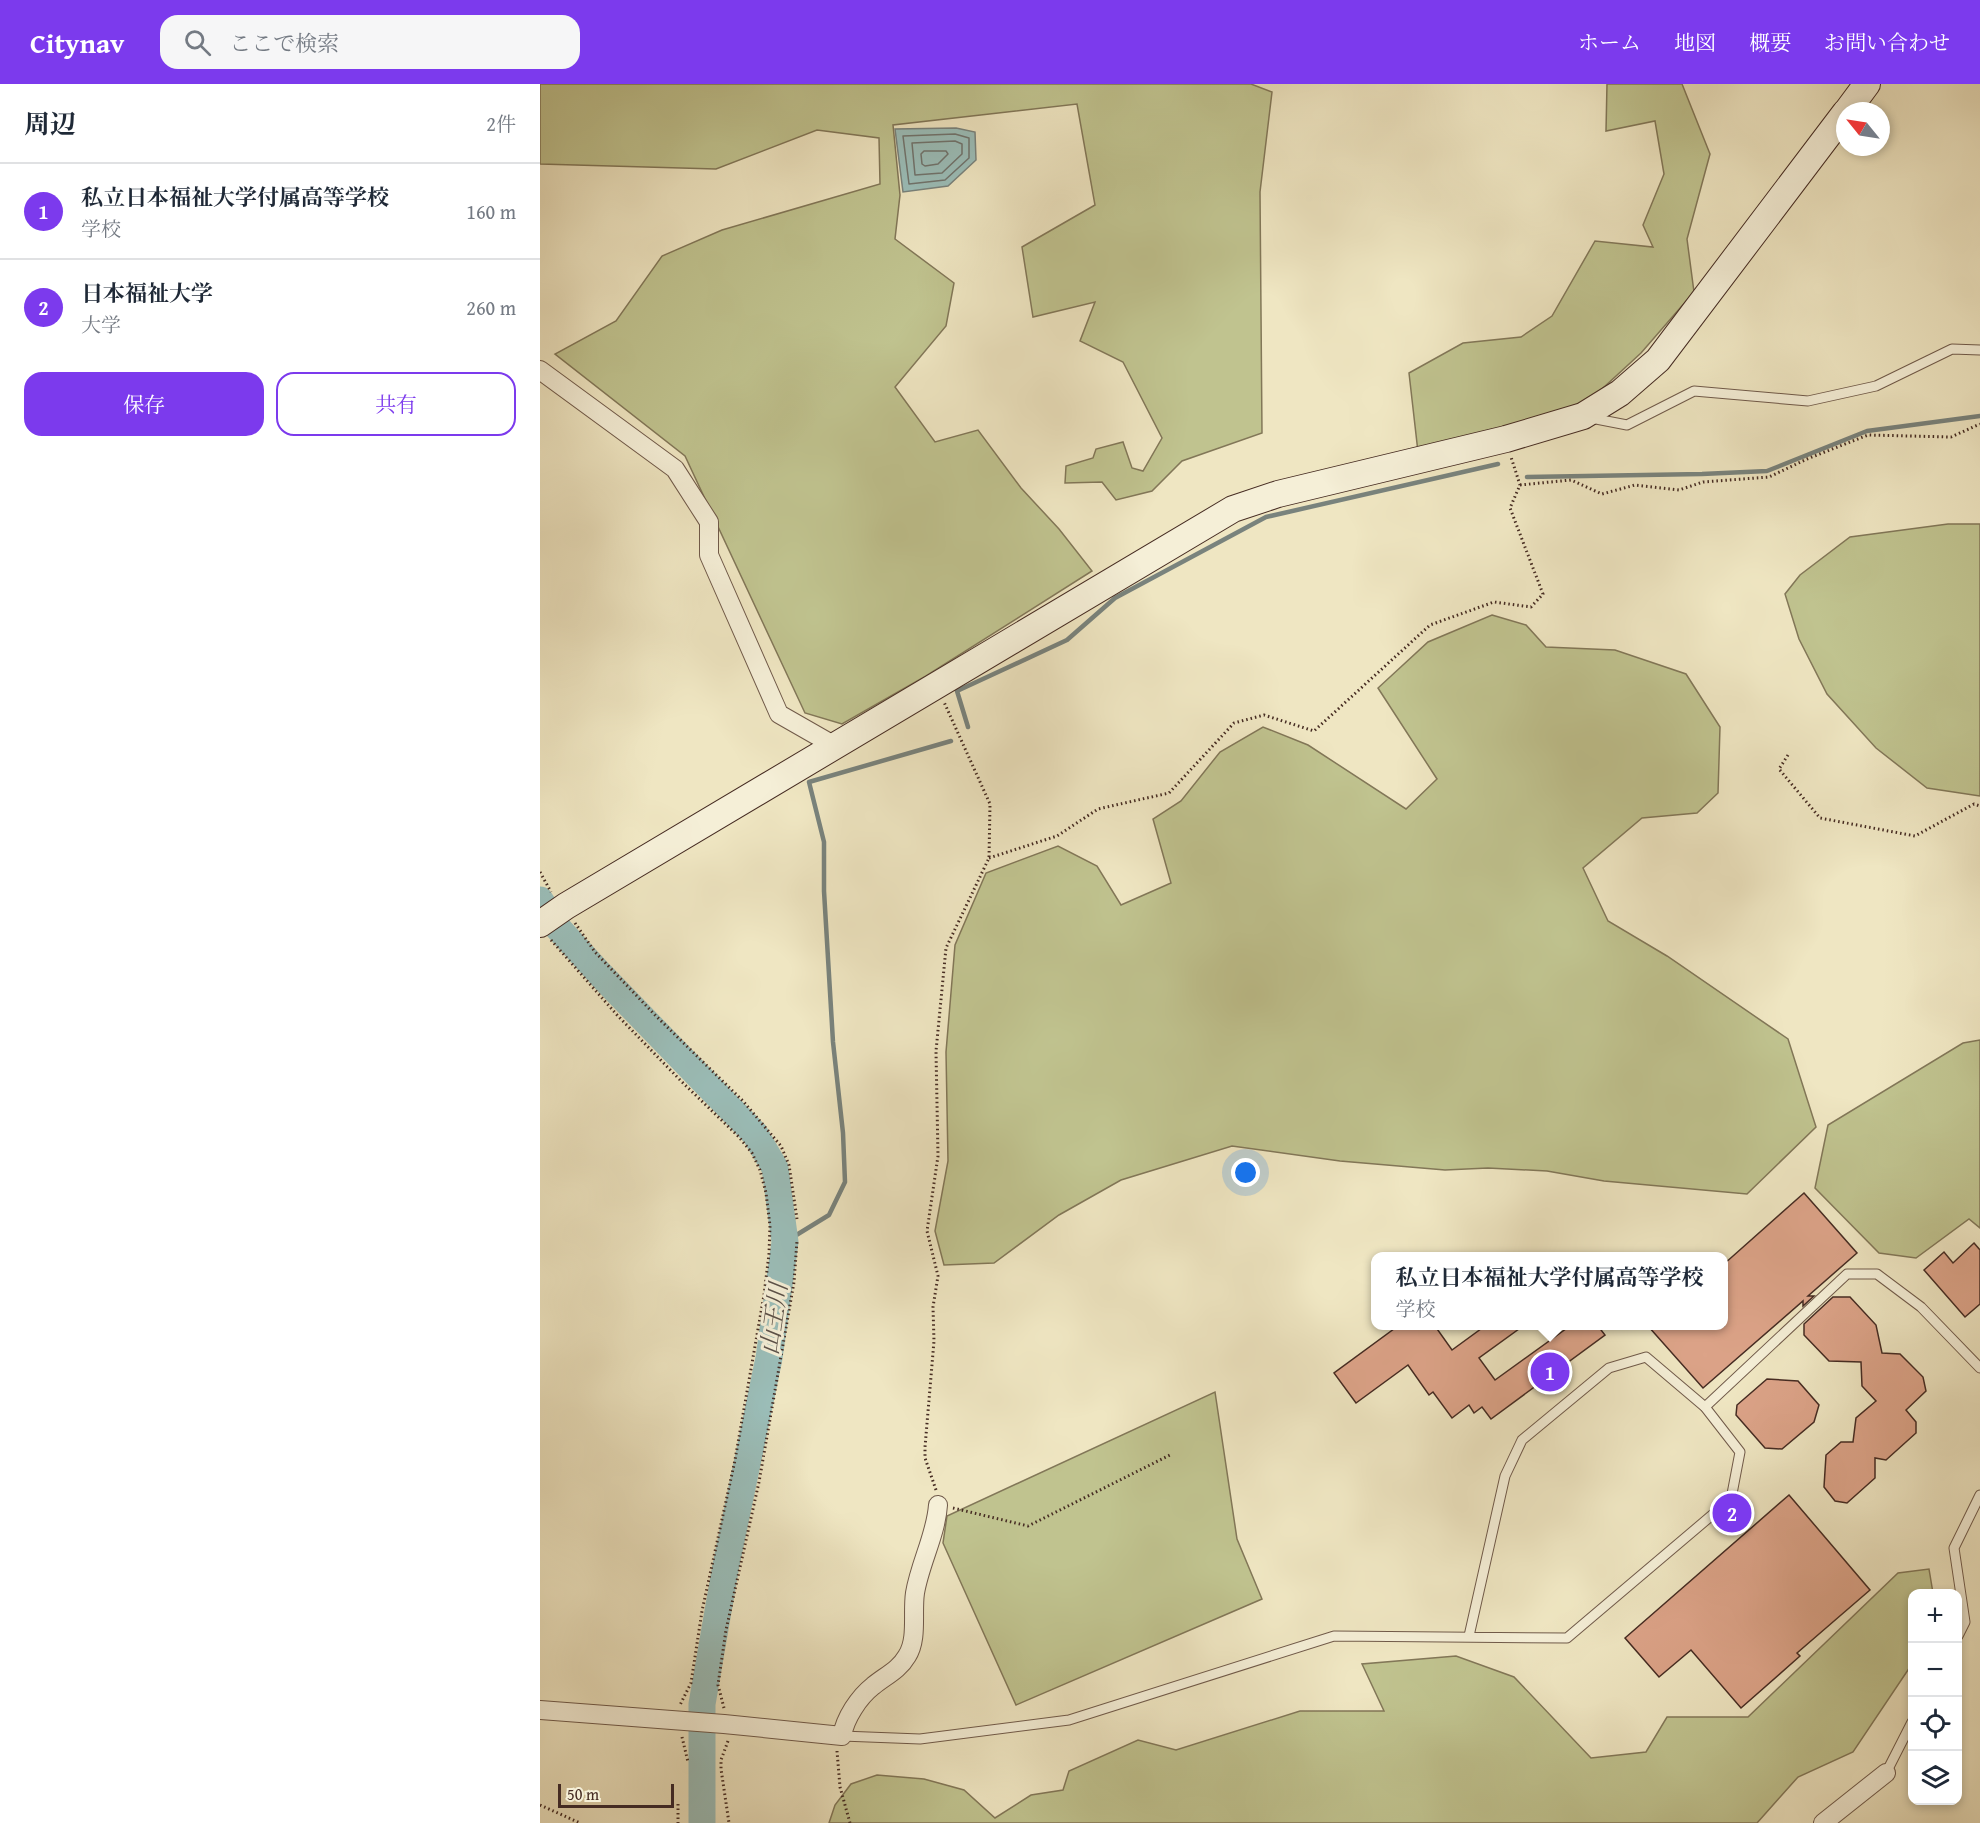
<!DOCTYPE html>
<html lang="ja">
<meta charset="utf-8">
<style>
:root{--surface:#fff;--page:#f6f6f7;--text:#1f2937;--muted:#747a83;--line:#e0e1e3;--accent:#7c3aed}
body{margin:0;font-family:"Gentium Book Plus","Noto Serif JP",serif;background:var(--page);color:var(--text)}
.controls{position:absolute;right:18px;bottom:18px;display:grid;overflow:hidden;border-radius:12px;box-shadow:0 3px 9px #0003}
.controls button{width:54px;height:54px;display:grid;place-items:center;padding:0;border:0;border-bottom:2px solid var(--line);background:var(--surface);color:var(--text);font:30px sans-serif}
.compass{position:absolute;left:1296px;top:18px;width:54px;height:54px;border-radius:50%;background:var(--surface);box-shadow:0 3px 9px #0003;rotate:300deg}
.scale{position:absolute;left:18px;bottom:15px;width:116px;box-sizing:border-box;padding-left:6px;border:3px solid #452b22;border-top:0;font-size:16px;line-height:21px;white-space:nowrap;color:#452b22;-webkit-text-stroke:4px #f5efd7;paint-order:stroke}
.you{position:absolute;left:706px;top:1089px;width:21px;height:21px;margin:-15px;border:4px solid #fff;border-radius:50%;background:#1a73e8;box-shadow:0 0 0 9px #1a73e833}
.badge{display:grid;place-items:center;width:39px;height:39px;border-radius:50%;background:var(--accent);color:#fff;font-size:20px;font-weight:700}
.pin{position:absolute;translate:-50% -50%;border:3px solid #fff;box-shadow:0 2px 6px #0006}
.popup{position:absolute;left:831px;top:1168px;width:357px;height:78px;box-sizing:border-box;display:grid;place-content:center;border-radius:12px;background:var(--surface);filter:drop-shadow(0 2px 4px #0005);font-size:20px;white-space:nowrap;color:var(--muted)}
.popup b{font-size:22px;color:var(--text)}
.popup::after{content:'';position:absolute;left:50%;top:100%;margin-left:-12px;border:12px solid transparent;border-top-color:var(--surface)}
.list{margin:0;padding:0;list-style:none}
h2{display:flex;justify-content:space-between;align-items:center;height:78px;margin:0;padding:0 24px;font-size:26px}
h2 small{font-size:20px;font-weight:400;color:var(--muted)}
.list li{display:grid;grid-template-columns:39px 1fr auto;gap:18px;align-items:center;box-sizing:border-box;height:96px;padding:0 24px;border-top:2px solid var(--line)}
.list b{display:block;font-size:22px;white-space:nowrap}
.list p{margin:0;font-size:20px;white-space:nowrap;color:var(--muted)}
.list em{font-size:20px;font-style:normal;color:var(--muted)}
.actions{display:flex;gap:12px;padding:18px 24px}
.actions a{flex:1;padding:14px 0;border:2px solid var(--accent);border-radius:18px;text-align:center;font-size:21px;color:var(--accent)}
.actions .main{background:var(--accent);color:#fff}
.icon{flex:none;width:33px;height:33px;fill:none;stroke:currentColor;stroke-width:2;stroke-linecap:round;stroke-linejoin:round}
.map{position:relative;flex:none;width:1440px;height:1739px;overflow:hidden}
header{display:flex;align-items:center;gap:36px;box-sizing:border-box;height:84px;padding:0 30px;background:var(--accent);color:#fff}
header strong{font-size:28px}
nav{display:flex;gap:33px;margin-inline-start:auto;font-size:21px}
.search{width:420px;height:54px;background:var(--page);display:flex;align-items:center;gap:15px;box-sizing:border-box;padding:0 21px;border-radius:18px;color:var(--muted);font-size:22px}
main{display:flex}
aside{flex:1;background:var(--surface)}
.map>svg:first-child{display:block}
.green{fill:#c0c38f;stroke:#827758;stroke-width:1.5}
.water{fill:#9bbeb9;stroke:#79837d;stroke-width:1.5}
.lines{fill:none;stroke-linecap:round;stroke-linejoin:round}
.shore{stroke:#70746e;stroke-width:1.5}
.stream{stroke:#79837d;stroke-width:4.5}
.river{stroke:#9bbeb9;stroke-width:27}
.building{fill:#dca388;stroke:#452b22;stroke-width:1.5}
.lane-casing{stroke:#705a4a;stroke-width:11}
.street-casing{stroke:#705a4a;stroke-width:20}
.secondary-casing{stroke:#452b22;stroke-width:28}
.path{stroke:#452b22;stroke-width:3;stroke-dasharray:1.5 3;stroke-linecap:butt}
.lane{stroke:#f5efd7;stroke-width:9}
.street{stroke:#f5efd7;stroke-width:18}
.secondary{stroke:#f5efd7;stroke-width:26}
.labels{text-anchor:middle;stroke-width:6;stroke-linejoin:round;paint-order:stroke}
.water-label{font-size:24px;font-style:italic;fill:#5a5048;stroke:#f5efd7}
</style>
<header>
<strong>Citynav</strong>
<div class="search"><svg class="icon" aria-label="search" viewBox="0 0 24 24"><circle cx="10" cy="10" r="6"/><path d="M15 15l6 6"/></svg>ここで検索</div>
<nav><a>ホーム</a><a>地図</a><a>概要</a><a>お問い合わせ</a></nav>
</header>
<main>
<aside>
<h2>周辺<small>2件</small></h2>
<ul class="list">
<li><span class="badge">1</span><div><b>私立日本福祉大学付属高等学校</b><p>学校</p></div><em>160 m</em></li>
<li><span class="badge">2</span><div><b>日本福祉大学</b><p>大学</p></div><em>260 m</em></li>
</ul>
<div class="actions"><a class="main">保存</a><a>共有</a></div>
</aside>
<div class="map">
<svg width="1440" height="1739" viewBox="0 0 1440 1739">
<rect width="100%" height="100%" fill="#efe6c2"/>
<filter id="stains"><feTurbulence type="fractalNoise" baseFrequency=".00333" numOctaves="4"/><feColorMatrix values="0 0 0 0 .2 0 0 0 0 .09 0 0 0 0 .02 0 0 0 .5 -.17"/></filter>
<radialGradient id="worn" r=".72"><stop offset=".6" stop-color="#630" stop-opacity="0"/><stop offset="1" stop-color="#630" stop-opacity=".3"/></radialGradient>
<g class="green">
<polygon points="0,0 711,0 732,8 720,108 722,349 642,377 612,407 576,416 562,398 525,399 526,382 553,374 556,365 583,358 592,384 603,387 622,354 583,278 540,257 555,218 493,233 482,163 555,121 537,20 353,41 360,111 355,155 414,199 406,242 355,303 395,358 438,346 481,404 519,445 552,487 386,592 302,640 265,629 145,372 15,270 76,237 122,172 182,146 340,100 339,54 277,46 176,85 0,80"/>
<polygon points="1067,0 1142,0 1170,70 1147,155 1154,208 1101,269 1051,315 991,337 878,368 869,289 923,259 981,253 1012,232 1055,157 1113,163 1103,141 1124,90 1115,37 1066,47"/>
<polygon points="1408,440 1440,440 1440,712 1387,704 1336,664 1287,610 1259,555 1245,510 1260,491 1310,453"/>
<polygon points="952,531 986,541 1006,563 1075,566 1146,590 1180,643 1178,709 1157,729 1102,734 1043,784 1068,837 1127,872 1248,955 1276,1043 1207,1110 1064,1097 1007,1087 948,1084 905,1086 800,1077 692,1062 581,1096 519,1131 454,1179 404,1181 395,1147 408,1077 406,968 415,861 446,789 518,762 557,782 581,821 631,799 613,735 641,717 680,668 723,643 768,661 866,725 897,695 838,604 888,558"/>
<polygon points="1440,956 1440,1144 1429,1135 1376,1174 1339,1169 1275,1104 1288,1041 1423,959"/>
<polygon points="675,1308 697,1455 722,1515 476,1621 403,1459 407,1432"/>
<polygon points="1389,1485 1393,1509 1372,1510 1372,1580 1313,1668 1258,1693 1217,1739 289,1739 295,1721 311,1700 337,1691 384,1695 424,1706 455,1734 491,1711 523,1706 529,1687 598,1656 636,1666 760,1627 844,1627 822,1580 916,1572 974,1593 1051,1674 1106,1668 1127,1633 1208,1633 1358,1489"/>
</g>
<polygon class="water" points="416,44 435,48 436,76 408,102 363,108 355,45"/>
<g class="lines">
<g class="shore">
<polygon points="415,50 429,54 429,74 405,96 369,100 363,52"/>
<polygon points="415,57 422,60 422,70 402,89 375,91 372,59"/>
<polygon points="384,67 406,67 408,70 398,80 385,82 382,80 381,70"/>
</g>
<g class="stream">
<polyline points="987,393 1162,390 1227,387 1327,347 1440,332"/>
<polyline points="428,643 417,607 527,556 575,514 726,433 958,380"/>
<polyline points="245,1158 289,1131 305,1098 303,1049 293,958 284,807 284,758 269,698 411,657"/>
</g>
<polyline class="river" points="0,816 18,844 60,890 215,1050 235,1084 245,1158 229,1274 186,1481 162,1620 162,1739"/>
</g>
<g class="building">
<polygon points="1264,1109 1317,1169 1268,1212 1274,1212 1263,1222 1263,1217 1163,1304 1108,1242 1184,1242 1184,1180"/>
<polygon points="1434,1159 1440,1166 1440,1220 1425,1233 1384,1186 1404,1168 1413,1179"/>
<polygon points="1293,1213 1310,1213 1336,1241 1342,1269 1360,1270 1383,1293 1386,1307 1366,1326 1376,1338 1376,1349 1346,1376 1335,1374 1335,1394 1307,1419 1295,1417 1284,1403 1286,1371 1301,1358 1313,1358 1316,1334 1336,1317 1322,1302 1321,1278 1289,1277 1264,1251 1264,1240"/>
<polygon points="858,1242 895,1242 912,1266 945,1242 983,1242 939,1274 955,1296 1030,1242 1058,1242 1065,1251 951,1335 942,1323 934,1329 929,1321 912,1334 893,1308 889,1311 868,1281 816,1319 794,1289"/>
<polygon points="1227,1295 1258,1297 1279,1321 1274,1338 1242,1365 1225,1364 1196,1331 1197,1321"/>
<polygon points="1249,1411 1330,1506 1257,1569 1260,1572 1201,1624 1151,1566 1119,1593 1085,1554"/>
</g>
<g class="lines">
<defs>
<g id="lane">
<polyline points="1051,334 1087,341 1154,307 1268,317 1336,302 1412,265 1440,266"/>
<polyline points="1165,1323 1307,1190 1337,1190 1381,1223 1440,1284"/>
<polyline points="1418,1552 1425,1538 1414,1464 1440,1411"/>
<polyline points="302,1652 380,1655 529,1636 794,1552 1027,1554 1191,1415 1200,1368 1165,1323 1106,1273 1069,1284 982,1356 965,1392 929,1552"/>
<polyline points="1346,1689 1372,1638"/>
</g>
<g id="street">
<polyline points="0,286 135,385 169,438 169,471 239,630 295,662"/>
<path d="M0,1626L184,1640L302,1652C305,1634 319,1613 333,1602C345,1592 359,1586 367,1572C378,1555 372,1529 375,1509C380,1479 396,1451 398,1421"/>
<polyline points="1283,1739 1346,1689"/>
</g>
<g id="secondary">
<polyline points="1307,27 1327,0"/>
<polyline points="0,840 26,822 693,425 738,410 966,355 1043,332 1080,309 1118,276 1305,29"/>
</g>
</defs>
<use href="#lane" class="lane-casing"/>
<use href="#street" class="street-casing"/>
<use href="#secondary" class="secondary-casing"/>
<g class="path">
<polyline points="980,401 1031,396 1062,410 1095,401 1139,406 1163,398 1229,393 1267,375 1328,351 1411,353 1440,340"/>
<polyline points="1248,671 1239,685 1280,734 1375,752 1434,720 1440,722"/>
<polyline points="449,774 517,752 558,725 629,709 694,639 724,631 774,647 890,541 954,518 991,523 1003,510 970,424 980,401 971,373"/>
<polyline points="0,788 11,808"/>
<polyline points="35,839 55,868 116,932 203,1017 241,1062 249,1081 257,1135"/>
<polyline points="11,856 78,932 142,998 199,1053 212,1069 220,1086 226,1109 230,1142 229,1170 224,1211 195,1376 162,1527 151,1599 140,1621"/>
<polyline points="396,1406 385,1374 385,1363 394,1257 393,1223 398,1192 387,1147 398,1072 396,967 406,864 449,774 450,720 404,618"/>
<polyline points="413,1424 488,1442 632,1370"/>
<polyline points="184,1624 178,1601 186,1546 219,1398 254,1198 257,1157"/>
<polyline points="142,1653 148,1678"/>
<polyline points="188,1657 181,1676 181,1685 189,1739"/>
<polyline points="297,1667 300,1703 310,1739"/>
<polyline points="138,1720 138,1739"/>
<polyline points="0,1721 40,1739"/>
</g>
<use href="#lane" class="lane"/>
<use href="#street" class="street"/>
<use href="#secondary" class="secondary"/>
</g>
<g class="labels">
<g class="water-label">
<text transform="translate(234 1235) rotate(-82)" y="8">山王川</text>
</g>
</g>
<rect width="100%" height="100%" filter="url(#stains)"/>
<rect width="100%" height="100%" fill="url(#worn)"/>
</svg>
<div class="controls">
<button>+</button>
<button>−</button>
<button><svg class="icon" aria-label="locate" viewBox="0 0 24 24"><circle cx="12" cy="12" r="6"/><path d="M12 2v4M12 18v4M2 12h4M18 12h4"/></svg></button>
<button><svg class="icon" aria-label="layers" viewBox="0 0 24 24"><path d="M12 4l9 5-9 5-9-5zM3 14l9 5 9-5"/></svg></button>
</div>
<svg class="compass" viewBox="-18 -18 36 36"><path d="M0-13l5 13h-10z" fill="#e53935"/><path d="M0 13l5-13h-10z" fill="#747a83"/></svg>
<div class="scale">50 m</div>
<div class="you"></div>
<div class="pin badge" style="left:1010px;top:1288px">1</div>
<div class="popup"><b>私立日本福祉大学付属高等学校</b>学校</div>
<div class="pin badge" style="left:1192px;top:1429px">2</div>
</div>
</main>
